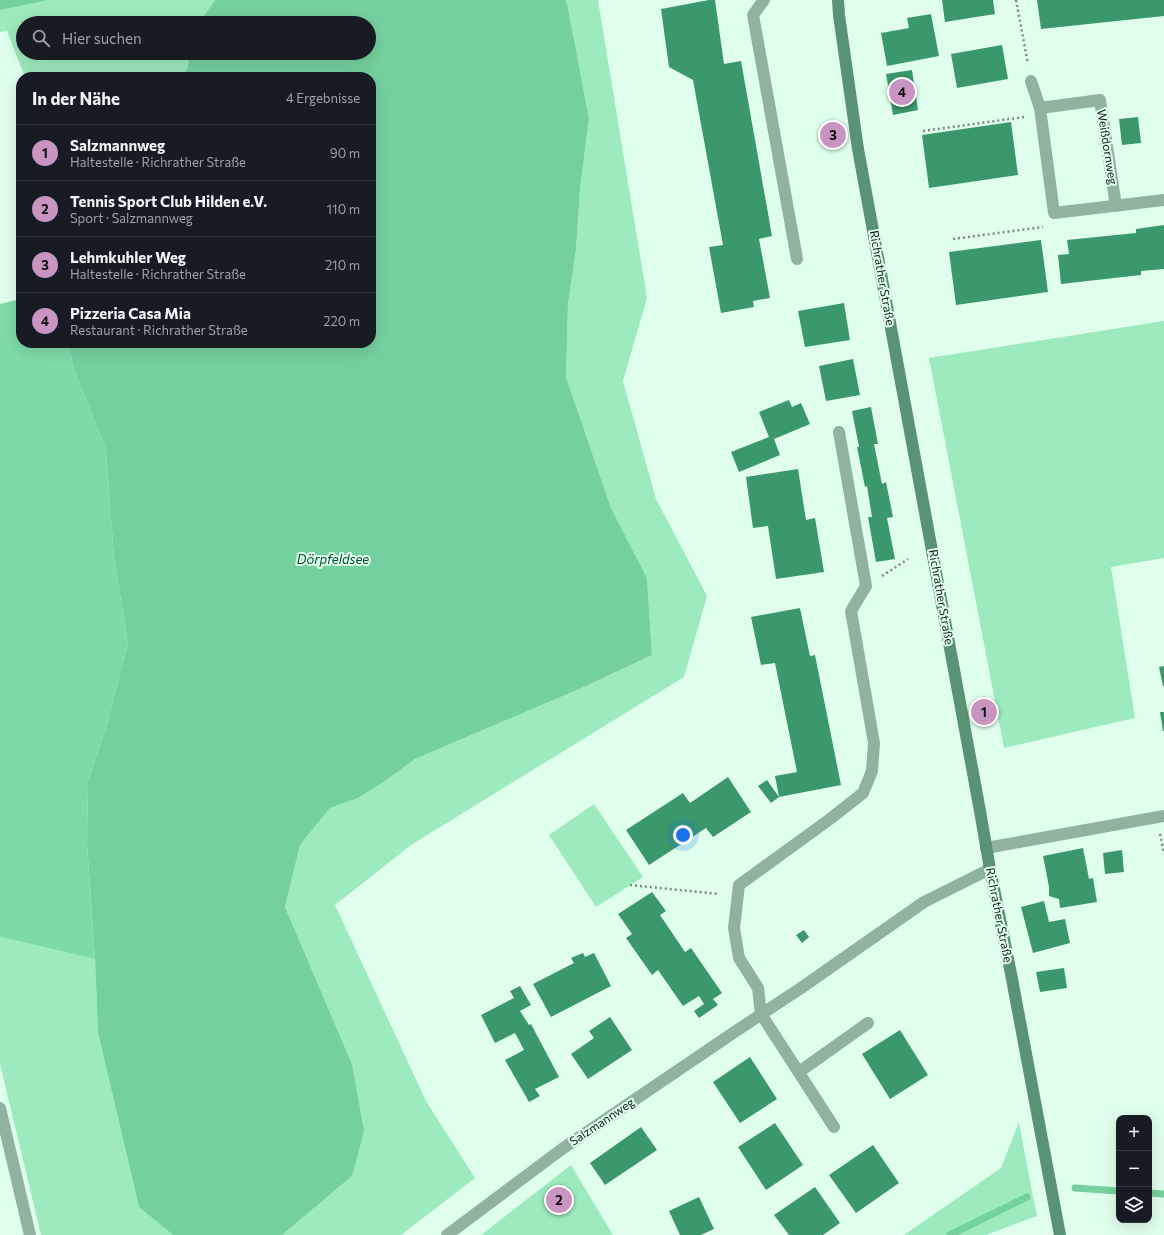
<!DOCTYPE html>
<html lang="de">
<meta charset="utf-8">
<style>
:root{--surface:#171b24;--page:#20242c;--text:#f1f3f6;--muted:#9ea1a6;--line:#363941;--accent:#c995c0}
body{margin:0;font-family:Commissioner,sans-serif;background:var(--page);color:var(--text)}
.controls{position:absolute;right:12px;bottom:12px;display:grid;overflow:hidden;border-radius:8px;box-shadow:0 4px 16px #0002}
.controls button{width:36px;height:36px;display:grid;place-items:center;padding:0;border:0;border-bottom:1px solid var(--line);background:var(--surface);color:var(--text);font:20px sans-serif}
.you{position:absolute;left:683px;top:835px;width:14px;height:14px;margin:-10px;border:3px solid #fff;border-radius:50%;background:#1a73e8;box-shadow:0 0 0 6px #1a73e833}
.badge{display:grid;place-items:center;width:26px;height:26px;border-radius:50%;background:var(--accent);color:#111;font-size:13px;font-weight:700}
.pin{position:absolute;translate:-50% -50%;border:2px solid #fff;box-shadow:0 1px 4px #0006}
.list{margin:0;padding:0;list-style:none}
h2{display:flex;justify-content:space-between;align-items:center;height:52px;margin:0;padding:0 16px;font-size:17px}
h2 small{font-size:13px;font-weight:400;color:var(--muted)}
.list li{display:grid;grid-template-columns:26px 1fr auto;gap:12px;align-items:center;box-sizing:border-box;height:56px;padding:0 16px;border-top:1px solid var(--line)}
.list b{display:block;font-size:15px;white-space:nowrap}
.list p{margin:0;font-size:13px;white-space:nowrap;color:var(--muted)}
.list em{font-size:13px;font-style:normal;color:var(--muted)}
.icon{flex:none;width:22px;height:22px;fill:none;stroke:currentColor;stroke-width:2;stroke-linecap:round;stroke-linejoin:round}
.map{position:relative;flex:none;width:1164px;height:1235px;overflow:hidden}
.search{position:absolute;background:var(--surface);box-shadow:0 4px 16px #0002;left:16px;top:16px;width:360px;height:44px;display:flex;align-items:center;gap:10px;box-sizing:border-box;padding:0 14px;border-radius:22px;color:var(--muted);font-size:15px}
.panel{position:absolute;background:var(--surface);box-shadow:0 4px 16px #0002;left:16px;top:72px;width:360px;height:276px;border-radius:16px}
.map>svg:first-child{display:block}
.green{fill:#9ceabe}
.forest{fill:#7fdaa9}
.water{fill:#75d09f}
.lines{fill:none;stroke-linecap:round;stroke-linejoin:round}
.stream{stroke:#75d09f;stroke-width:7}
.building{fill:#3b986b}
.path{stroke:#778b7f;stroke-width:2.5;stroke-dasharray:2 3;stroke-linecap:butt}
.service{stroke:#8fb39e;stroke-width:12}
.minor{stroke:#8fb39e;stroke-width:12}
.secondary{stroke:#5a9374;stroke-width:12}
.labels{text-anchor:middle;stroke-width:4;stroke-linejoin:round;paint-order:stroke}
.street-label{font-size:12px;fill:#131e18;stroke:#e0feec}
.water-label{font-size:13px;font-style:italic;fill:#004b2d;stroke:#e0feec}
</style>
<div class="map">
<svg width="1164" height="1235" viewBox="0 0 1164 1235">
<rect width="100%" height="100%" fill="#e0feec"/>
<g class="green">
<polygon points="49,0 215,0 199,23 23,23 23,53 190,53 187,70 182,77 25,77 7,31 0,32 0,10"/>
<polygon points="565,0 598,0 647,298 623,381 656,499 707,596 684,677 411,845 335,905 426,1101 475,1178 401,1235 282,1235 352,1176 352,1064 285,907 300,845 330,808 358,798 385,781 415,759 584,687 652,655 647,578 611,508 566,377 568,304 576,250 580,189 589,120 567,3"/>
<polygon points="1164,321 1164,558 1111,567 1135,718 1004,748 929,358"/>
<polygon points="594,804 643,877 596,907 549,835"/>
<polygon points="0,937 95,959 98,1033 139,1207 173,1235 41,1235 0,1064"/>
<polygon points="1019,1122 1033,1197 1037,1216 986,1235 904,1235 1001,1168"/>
<polygon points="571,1165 613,1235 481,1235"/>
</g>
<polygon class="forest" points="21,299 21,343 69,343 73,367 106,450 114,558 128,644 105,731 88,781 87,844 95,959 0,937 0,304"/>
<g class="water">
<polygon points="0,0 49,0 0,10"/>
<polygon points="215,0 565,0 567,3 589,119 580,189 576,250 568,304 566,377 611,508 647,578 652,655 584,687 415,759 385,781 358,798 330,808 300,845 285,907 352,1064 364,1131 352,1176 282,1235 173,1235 139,1207 98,1033 95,959 87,844 88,781 105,731 128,644 114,558 106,450 73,367 69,343 371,343 371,77 182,77 187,70 190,53 369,53 369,23 199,23"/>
</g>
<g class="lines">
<g class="stream">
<polyline points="1075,1188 1119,1191"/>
<polyline points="1149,1193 1164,1194"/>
<polyline points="950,1235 1027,1197"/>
</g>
</g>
<g class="building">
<polygon points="709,0 715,0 724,64 741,61 772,236 759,239 770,298 753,301 754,307 721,313 709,247 723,245 693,80 669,67 661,9"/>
<polygon points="942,0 993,0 995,14 945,22"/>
<polygon points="1037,0 1164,0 1164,16 1041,29"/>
<polygon points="931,14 939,56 887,66 881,33 909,28 907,18"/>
<polygon points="1002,45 1008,79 957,88 951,54"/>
<polygon points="912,70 918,110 893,115 886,74"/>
<polygon points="1138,117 1141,143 1122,145 1119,119"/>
<polygon points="1011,122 1018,175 929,188 922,135"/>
<polygon points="1164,225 1164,269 1141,271 1141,275 1061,284 1058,255 1069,254 1067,240 1136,233 1136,229"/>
<polygon points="1041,240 1048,292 956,305 949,252"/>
<polygon points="844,303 850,340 805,347 798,311"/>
<polygon points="853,359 860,395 826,401 819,366"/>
<polygon points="789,400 792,407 801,403 810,424 774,439 780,455 739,472 731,452 769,437 759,412"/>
<polygon points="871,407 878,444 874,444 882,484 886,482 893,517 887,518 895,559 876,562 868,517 872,517 867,486 865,487 857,447 859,447 852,411"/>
<polygon points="798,469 806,520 815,518 824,572 776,579 768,526 753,528 746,477"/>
<polygon points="800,608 810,656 815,655 841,785 779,797 775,776 797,772 775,663 761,665 751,617"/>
<polygon points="1164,666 1164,686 1163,686 1159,667"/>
<polygon points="1160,712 1164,712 1164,731 1163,731"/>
<polygon points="728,777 751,812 713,837 706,828 649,865 626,830 683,793 690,803"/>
<polygon points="767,780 779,797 771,803 758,786"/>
<polygon points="1083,848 1089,879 1093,878 1097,902 1060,908 1059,899 1049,896 1049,887 1043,856"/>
<polygon points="1122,850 1124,872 1105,874 1103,853"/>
<polygon points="652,892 666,911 660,915 685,952 691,948 722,993 713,999 718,1005 699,1018 694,1011 704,1004 699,996 683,1006 658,970 652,975 626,938 632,934 618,914"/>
<polygon points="1044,901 1049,922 1065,919 1070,943 1033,953 1021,907"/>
<polygon points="804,930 809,937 802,943 796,935"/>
<polygon points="583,953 585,957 594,953 611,986 551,1017 533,984 574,963 571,958"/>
<polygon points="1064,968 1067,988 1040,992 1036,972"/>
<polygon points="520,986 531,1005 520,1011 529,1025 531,1024 559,1077 535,1089 540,1096 529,1102 505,1060 524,1050 515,1033 495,1043 481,1015 514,998 510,991"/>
<polygon points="610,1017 632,1050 588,1079 571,1054 594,1038 589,1031"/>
<polygon points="900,1030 928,1075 890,1099 862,1054"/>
<polygon points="750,1057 777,1099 740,1123 713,1082"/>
<polygon points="775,1123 803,1165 766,1190 738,1147"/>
<polygon points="641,1127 657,1150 605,1185 590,1163"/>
<polygon points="873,1145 899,1183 856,1213 829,1175"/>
<polygon points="815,1187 840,1223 823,1235 789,1235 774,1215"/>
<polygon points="699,1197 714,1229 701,1235 680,1235 669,1211"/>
</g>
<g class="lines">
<g class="path">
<polyline points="1016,0 1028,64"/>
<polyline points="923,131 1024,117"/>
<polyline points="953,239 1043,227"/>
<polyline points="882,576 908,559"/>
<polyline points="1160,834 1164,854"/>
<polyline points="630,885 719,894"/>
</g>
<g class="service">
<polyline points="764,0 753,15 797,259"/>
<polyline points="986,848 1164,816"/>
<polyline points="0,1108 30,1235"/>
</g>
<g class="minor">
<polyline points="1031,81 1040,108 1054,213 1164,200"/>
<polyline points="1040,108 1100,100 1116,206"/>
<polyline points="799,1072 868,1023"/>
<polyline points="834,1127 761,1014 758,988 739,958 734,928 739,885 830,819 863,793 872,771 874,743 851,611 866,586 839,432"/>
<polyline points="447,1235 562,1149 733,1033 801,988 924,902 990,869"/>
</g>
<polyline class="secondary" points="838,0 839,15 858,149 980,811 990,869 1012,979 1060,1235"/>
</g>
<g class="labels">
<g class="street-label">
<text transform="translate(1107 147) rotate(81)" y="4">Weißdornweg</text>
<text transform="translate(882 278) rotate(80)" y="4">Richrather Straße</text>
<text transform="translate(941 597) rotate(80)" y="4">Richrather Straße</text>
<text transform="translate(999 915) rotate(79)" y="4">Richrather Straße</text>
<text transform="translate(602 1122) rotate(-34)" y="4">Salzmannweg</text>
</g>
<g class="water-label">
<text x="333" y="564">Dörpfeldsee</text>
</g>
</g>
</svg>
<div class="controls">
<button>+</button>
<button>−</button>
<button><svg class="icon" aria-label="layers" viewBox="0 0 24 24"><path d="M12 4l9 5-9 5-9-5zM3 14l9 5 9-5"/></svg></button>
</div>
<div class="you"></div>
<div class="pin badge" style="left:984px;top:712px">1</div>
<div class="pin badge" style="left:559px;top:1200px">2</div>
<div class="pin badge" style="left:833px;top:135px">3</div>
<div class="pin badge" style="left:902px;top:92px">4</div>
<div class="search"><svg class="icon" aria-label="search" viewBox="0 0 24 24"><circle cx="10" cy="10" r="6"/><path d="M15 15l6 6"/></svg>Hier suchen</div>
<section class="panel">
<h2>In der Nähe<small>4 Ergebnisse</small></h2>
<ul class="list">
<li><span class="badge">1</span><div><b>Salzmannweg</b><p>Haltestelle · Richrather Straße</p></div><em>90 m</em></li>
<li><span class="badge">2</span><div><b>Tennis Sport Club Hilden e.V.</b><p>Sport · Salzmannweg</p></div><em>110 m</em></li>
<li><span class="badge">3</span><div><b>Lehmkuhler Weg</b><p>Haltestelle · Richrather Straße</p></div><em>210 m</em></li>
<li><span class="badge">4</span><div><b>Pizzeria Casa Mia</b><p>Restaurant · Richrather Straße</p></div><em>220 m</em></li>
</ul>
</section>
</div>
